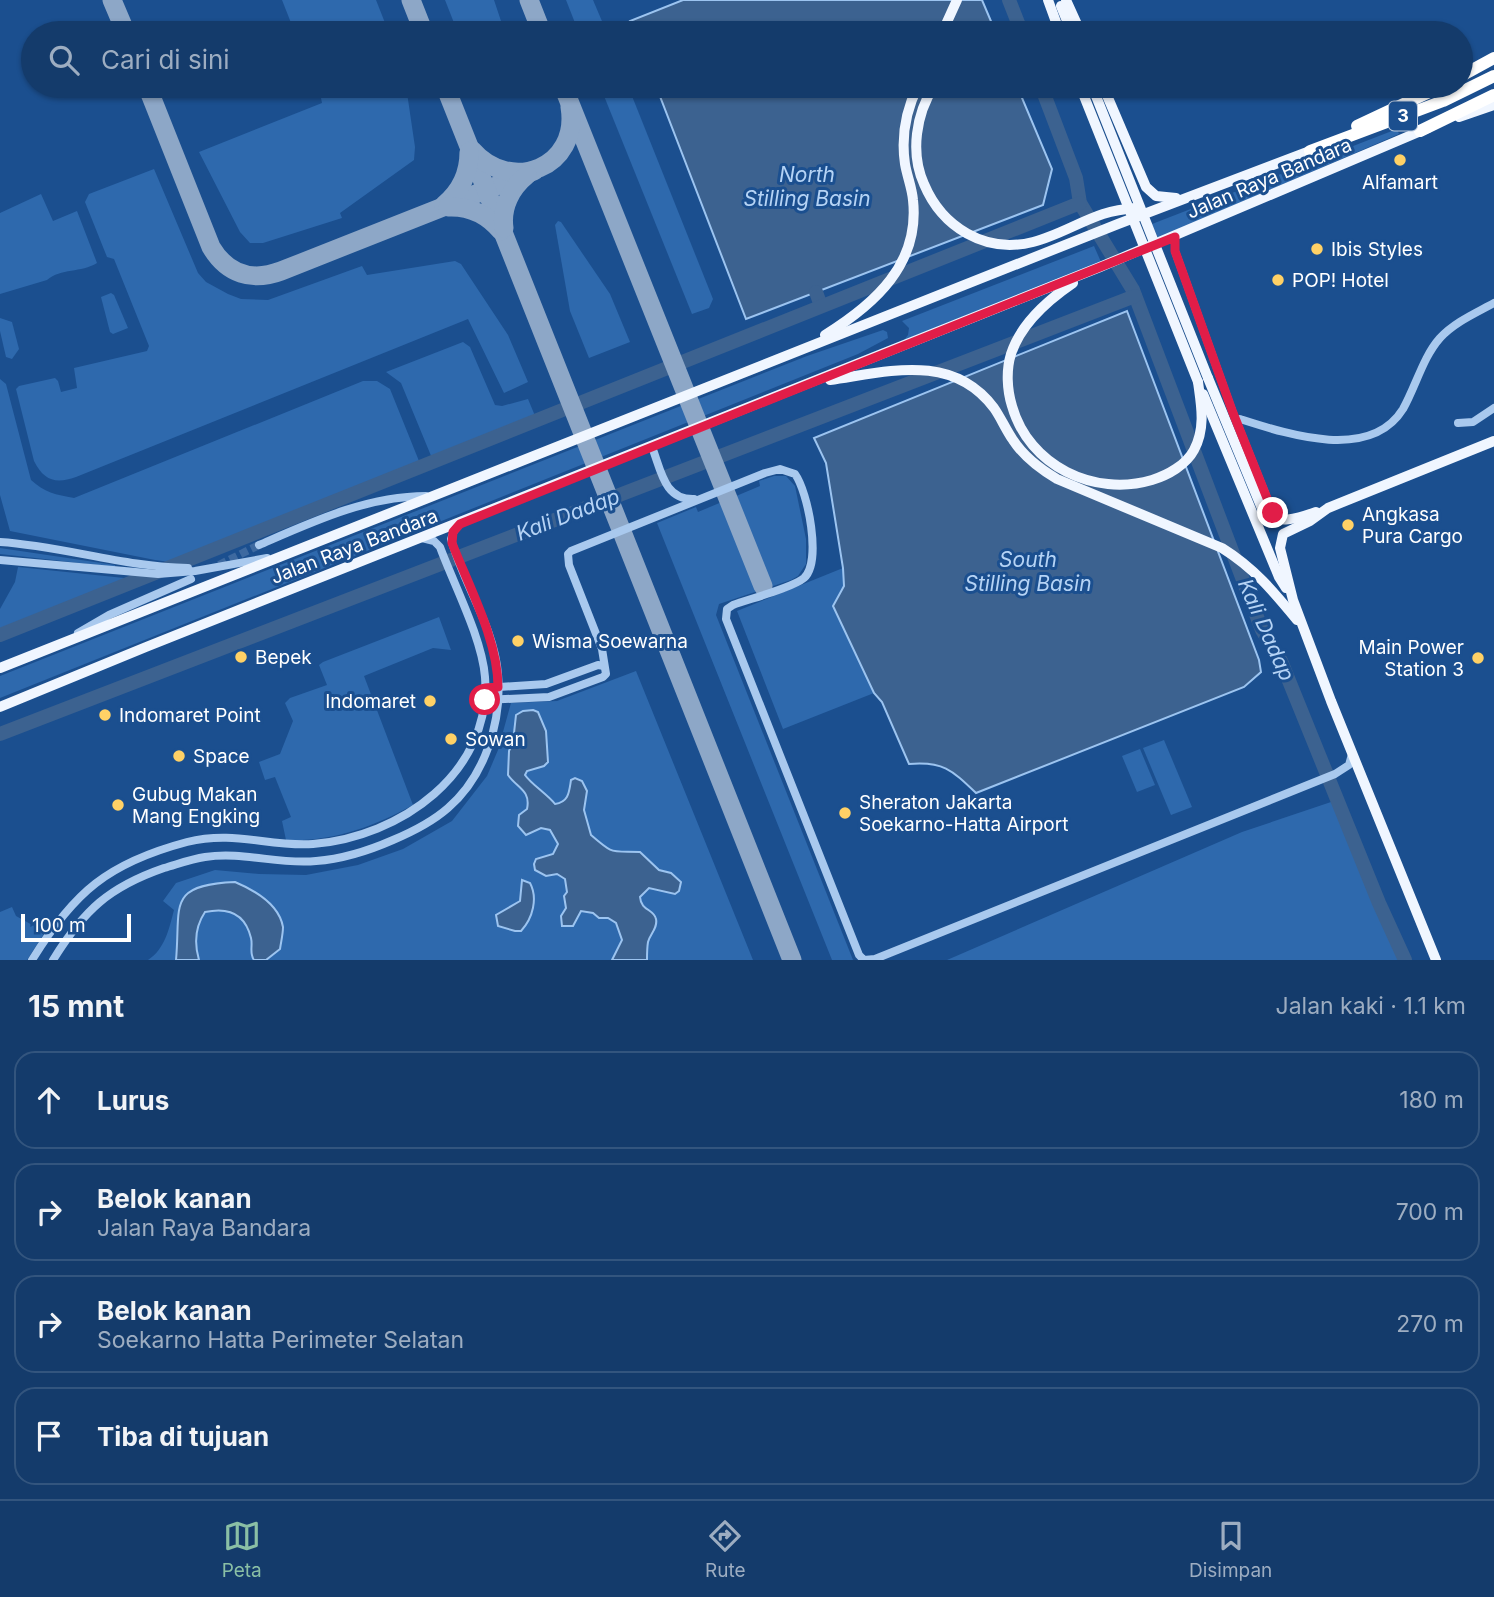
<!DOCTYPE html>
<html lang="id">
<meta charset="utf-8">
<style>
:root{--surface:#143b6b;--page:#214673;--text:#f1f3f6;--muted:#9dadc1;--line:#33557e;--accent:#8abfa5}
body{margin:0;font-family:Inter,sans-serif;background:var(--page);color:var(--text)}
.scale{position:absolute;left:21px;bottom:18px;width:110px;box-sizing:border-box;padding-left:7px;border:4px solid #fff;border-top:0;font-size:19px;line-height:24px;white-space:nowrap;color:#fff;-webkit-text-stroke:5px #1b4f8f;paint-order:stroke}
.stop{position:absolute;width:21px;height:21px;margin:-16px;border:5px solid #e11d48;border-radius:50%;background:#fff}
.stop.end{background:#e11d48;border-color:#fff;box-shadow:0 2px 7px #0008}
.list{margin:0;padding:0;list-style:none}
h2{display:flex;justify-content:space-between;align-items:center;height:91px;margin:0;padding:0 28px;font-size:30px}
h2 small{font-size:23px;font-weight:400;color:var(--muted)}
.list li{display:grid;grid-template-columns:46px 1fr auto;gap:21px;align-items:center;box-sizing:border-box;height:98px;margin:0 14px 14px;padding:0 14px;border:2px solid var(--line);border-radius:21px}
.list b{display:block;font-size:26px;white-space:nowrap}
.list p{margin:0;font-size:23px;white-space:nowrap;color:var(--muted)}
.list em{font-size:23px;font-style:normal;color:var(--muted)}
.icon{flex:none;width:38px;height:38px;fill:none;stroke:currentColor;stroke-width:2;stroke-linecap:round;stroke-linejoin:round}
.map{position:relative;flex:none;width:1494px;height:960px;overflow:hidden}
.search{position:absolute;background:var(--surface);box-shadow:0 2px 5px #0004;left:21px;right:21px;top:21px;height:77px;display:flex;align-items:center;gap:18px;box-sizing:border-box;padding:0 24px;border-radius:38px;color:var(--muted);font-size:26px}
.sheet{height:539px;background:var(--surface)}
nav{display:flex;justify-content:space-around;align-items:center;box-sizing:border-box;height:98px;border-top:2px solid var(--line);background:var(--surface);font-size:19px;color:var(--muted)}
nav a{display:grid;justify-items:center;gap:4px}
nav .on{color:var(--accent)}
.map>svg:first-child{display:block}
.green{fill:#2e69ad}
.water{fill:#3c6290;stroke:#9cc4f0;stroke-width:2}
.lines{fill:none;stroke-linecap:round;stroke-linejoin:round}
.river{stroke:#3c6290;stroke-width:14}
.taxiway{stroke:#8da7c7;stroke-width:19}
.minor-tunnel{stroke:#3d69a0;stroke-width:8;stroke-dasharray:8 4;stroke-linecap:butt}
.minor{stroke:#a9c9ee;stroke-width:8}
.major{stroke:#f0f6ff;stroke-width:10}
.highway{stroke:#fff;stroke-width:12}
.major-bridge{stroke:#f0f6ff;stroke-width:10}
.route{stroke:#e11d48;stroke-width:9}
.poi-dot{fill:#ffd166;stroke:#1b4f8f;stroke-width:2.5}
.labels{text-anchor:middle;stroke-width:6;stroke-linejoin:round;paint-order:stroke}
.shield{fill:#1b4f8f;stroke:#bbcadd;stroke-width:2}
.shield-label{font-size:18px;font-weight:bold;fill:#fff}
.street-label{font-size:19px;fill:#fff;stroke:#1b4f8f}
.poi-label{font-size:19px;fill:#fff;stroke:#1b4f8f;text-anchor:start}
.water-label{font-size:21px;font-style:italic;fill:#b5d3f5;stroke:#1b4f8f}
</style>
<div class="map">
<svg width="1494" height="960" viewBox="0 0 1494 960">
<rect width="100%" height="100%" fill="#1b4f8f"/>
<g class="green">
<polygon points="282,0 376,0 389,33 295,33"/>
<polygon points="445,0 494,0 505,33 458,33"/>
<polygon points="566,0 593,0 607,33 579,33"/>
<polygon points="351,86 406,86 415,147 414,160 340,213 342,218 263,243 250,243 240,232 199,152 322,103 321,98"/>
<polygon points="600,86 628,86 713,299 709,308 692,314"/>
<polygon points="1397,129 1399,134 1158,238 1152,224"/>
<path d="M154,169L198,273L206,282L228,294L241,299L268,300L362,266L367,275L455,261L461,264L508,335L528,382L504,393L468,319L76,477C56,484 44,481 34,461L16,389L19,386L55,378L58,381L61,392L77,388L74,368L147,351L149,346L114,259L107,257L85,202L89,194Z"/>
<path d="M41,194L53,221L77,211L97,263C81,273 61,268 47,280L0,294V213Z"/>
<polygon points="558,221 561,222 610,294 630,342 589,358 570,311 555,225"/>
<polygon points="1094,246 1101,262 904,340 908,335 909,328 902,321"/>
<polygon points="111,293 114,295 128,328 113,334 110,332 101,297"/>
<polygon points="0,318 12,322 19,349 12,359 6,357 0,331"/>
<polygon points="883,330 887,332 888,338 858,354 0,698 0,676 807,356"/>
<polygon points="463,342 470,347 495,405 502,406 528,399 538,423 434,463 401,383 386,372"/>
<path d="M0,379L6,384L31,480C44,492 56,495 74,498L363,381H377L390,389L419,461L169,562L155,560L10,531L0,495Z"/>
<polygon points="774,476 786,476 795,486 806,539 806,564 798,576 791,580 719,604 716,615 853,960 832,960 657,523 696,507 698,512 760,486 759,481"/>
<polygon points="0,548 115,565 115,567 0,554"/>
<polygon points="18,567 134,579 0,633 0,609 15,582"/>
<polygon points="843,568 844,586 834,606 874,693 783,729 737,611"/>
<path d="M439,617L451,650L433,648L364,676L413,805C373,827 332,842 286,840L282,821L291,817L275,777L265,780L259,762L280,754L293,721L285,703L290,698L327,685L319,665L323,662Z"/>
<path d="M636,671L753,960H148C165,949 169,929 174,910L163,901L176,883L215,870L259,874L306,875L358,865L403,849L452,821L487,776L498,750L511,703L557,701Z"/>
<polygon points="1164,740 1192,807 1171,815 1143,748"/>
<polygon points="1140,749 1155,785 1137,792 1122,756"/>
<polygon points="1334,801 1399,960 947,960 1242,832"/>
<polygon points="12,907 16,916 45,932 27,960 0,960 0,912"/>
</g>
<g class="water">
<polygon points="683,0 982,0 996,33 635,33 630,21"/>
<polygon points="656,86 1017,86 1052,169 1043,205 746,319"/>
<path d="M1127,311L1259,660L1261,672L1244,687L976,793C952,770 943,761 909,764L882,702L874,693L833,606L844,586L843,568L826,463L814,438Z"/>
<path d="M533,710L538,712L546,731L548,762L544,766L527,771L525,775C531,784 547,794 555,804C569,802 569,792 571,780L575,778L582,781L587,791L584,810L591,835C614,855 610,851 640,852L659,870L671,873L681,882L679,891L675,894L649,888L640,897C641,911 654,909 656,919C658,928 650,934 648,942C647,948 647,954 647,960H612L622,940L616,923L608,918H599L593,913L581,911L573,926H562L561,916L566,908L564,896L567,892L565,879L557,874L546,876L535,870L534,864L536,859L553,854L558,844L550,830L541,828L526,835L518,826L519,815L527,809C531,790 517,788 508,775L509,751L513,742L516,715L523,711Z"/>
<path d="M522,880L530,883C538,898 533,918 521,931H515L498,926L496,915L520,901Z"/>
<path d="M235,882C254,890 279,904 283,927C283,934 281,942 280,949L266,960H254C249,953 253,946 251,938C245,913 228,907 205,912C195,927 194,943 199,960H176C181,906 166,885 235,882Z"/>
</g>
<g class="lines">
<g class="river">
<polyline points="1009,0 1022,33"/>
<polyline points="1041,86 1076,178 1080,203 1133,290 1262,630 1281,661 1379,903 1405,960"/>
<polyline points="816,292 821,306"/>
<polyline points="0,635 1080,203"/>
<polyline points="0,734 1135,296"/>
</g>
<g class="taxiway">
<polyline points="112,0 126,33"/>
<polyline points="411,0 424,33"/>
<polyline points="529,0 542,33"/>
<path d="M147,86L211,247C227,274 252,282 281,271L534,171"/>
<polyline points="445,86 792,960"/>
<polyline points="563,86 763,586"/>
<path d="M472,150C511,195 580,167 570,107"/>
<path d="M444,205C461,191 469,174 469,152"/>
<path d="M448,207C469,206 487,214 501,231"/>
<path d="M504,228C501,207 511,188 527,175"/>
</g>
<polyline class="minor-tunnel" points="219,565 259,545"/>
<g class="minor">
<polyline points="1175,237 1175,251 1233,413 1273,513 1278,517"/>
<path d="M1240,419C1287,434 1370,462 1403,409C1416,386 1423,357 1440,338C1455,322 1476,313 1494,303"/>
<polyline points="1458,423 1473,422 1494,408"/>
<path d="M652,447C661,470 664,500 694,499"/>
<path d="M0,542C63,546 124,567 188,568"/>
<path d="M259,545C312,522 367,496 426,496"/>
<polyline points="0,560 158,574 195,571 267,558"/>
<polyline points="78,633 109,615 191,579"/>
<polyline points="485,688 546,684 598,665 604,666"/>
<path d="M485,700L549,697L603,677L606,674L602,649L569,565L568,554L571,551L765,473L780,469L795,474C808,492 822,562 804,578C792,588 749,599 733,605L727,609L726,619L859,955L864,960L875,959L1335,774L1349,765L1352,754"/>
<path d="M32,960C74,892 108,863 187,842C235,830 268,847 313,844C400,837 492,773 485,677C482,638 454,585 440,547L434,541L422,538"/>
<path d="M53,960C84,910 109,887 164,868C178,864 191,859 205,857C243,851 279,865 316,861C343,859 368,851 393,840C412,832 432,822 448,808C485,776 502,722 498,674C494,626 463,584 451,539L455,528L460,524"/>
</g>
<g class="major">
<polyline points="1048,0 1060,33"/>
<polyline points="1066,0 1081,33"/>
<polyline points="1061,6 1072,33"/>
<polyline points="942,33 957,0"/>
<path d="M934,86C916,114 910,153 924,184C942,227 985,254 1033,242C1057,236 1079,222 1103,214C1113,211 1124,209 1135,208"/>
<polyline points="1103,86 1146,187 1156,196 1176,198"/>
<polyline points="1459,117 1494,105"/>
<path d="M1073,283C1048,300 1021,323 1011,354C1006,370 1007,390 1012,406C1029,466 1094,497 1152,480C1168,475 1186,465 1194,450C1206,428 1201,404 1198,382"/>
<path d="M825,335C875,304 920,264 913,200C912,188 907,176 905,164C901,137 906,110 918,86"/>
<path d="M1208,378L1263,511C1276,526 1299,518 1316,512"/>
<path d="M830,380C887,372 952,352 994,408C1001,418 1006,430 1013,440C1024,457 1040,469 1057,479L1222,548C1254,568 1273,591 1297,620"/>
<polyline points="1203,394 1279,577 1286,588"/>
<polyline points="0,668 1118,224 1310,151"/>
<polyline points="0,707 146,647 1100,267 1428,128"/>
<polyline points="1436,960 1331,701 1293,600 1280,548 1283,534 1310,521 1328,508 1494,441"/>
</g>
<g class="highway">
<polyline points="1461,76 1494,58"/>
<polyline points="1357,126 1442,86"/>
<polyline points="1420,131 1494,95"/>
<polyline points="1310,151 1443,101 1494,76"/>
</g>
<g class="major-bridge">
<polyline points="1080,86 1198,382"/>
<polyline points="1092,86 1208,378"/>
</g>
</g>
<g class="lines">
<path class="route" d="M485,700V688L498,687C498,640 469,587 452,543L453,532L460,524L1175,237V251L1233,413L1273,513"/>
</g>
<g class="poi-dot">
<circle cx="1400" cy="160" r="7"/>
<circle cx="1317" cy="249" r="7"/>
<circle cx="1278" cy="280" r="7"/>
<circle cx="1348" cy="525" r="7"/>
<circle cx="518" cy="641" r="7"/>
<circle cx="241" cy="657" r="7"/>
<circle cx="1478" cy="658" r="7"/>
<circle cx="430" cy="701" r="7"/>
<circle cx="105" cy="715" r="7"/>
<circle cx="451" cy="739" r="7"/>
<circle cx="179" cy="756" r="7"/>
<circle cx="118" cy="805" r="7"/>
<circle cx="845" cy="813" r="7"/>
</g>
<g class="labels">
<rect class="shield" x="1389" y="101.5" width="28" height="29" rx="5"/>
<g class="shield-label">
<text x="1403" y="122">3</text>
</g>
<g class="street-label">
<text transform="translate(1269 178) rotate(-23)" y="7">Jalan Raya Bandara</text>
<text transform="translate(354 546) rotate(-21)" y="7">Jalan Raya Bandara</text>
</g>
<g class="poi-label">
<text x="1400" y="189" text-anchor="middle">Alfamart</text>
<text x="1331" y="256">Ibis Styles</text>
<text x="1292" y="287">POP! Hotel</text>
<text x="1362" y="521">Angkasa<tspan x="1362" dy="22">Pura Cargo</tspan></text>
<text x="532" y="648">Wisma Soewarna</text>
<text x="1464" y="654" text-anchor="end">Main Power<tspan x="1464" dy="22">Station 3</tspan></text>
<text x="255" y="664">Bepek</text>
<text x="416" y="708" text-anchor="end">Indomaret</text>
<text x="119" y="722">Indomaret Point</text>
<text x="465" y="746">Sowan</text>
<text x="193" y="763">Space</text>
<text x="132" y="801">Gubug Makan<tspan x="132" dy="22">Mang Engking</tspan></text>
<text x="859" y="809">Sheraton Jakarta<tspan x="859" dy="22">Soekarno-Hatta Airport</tspan></text>
</g>
<g class="water-label">
<text x="807" y="182">North<tspan x="807" dy="24">Stilling Basin</tspan></text>
<text transform="translate(568 515) rotate(-21)" y="7">Kali Dadap</text>
<text x="1028" y="567">South<tspan x="1028" dy="24">Stilling Basin</tspan></text>
<text transform="translate(1266 630) rotate(66)" y="7">Kali Dadap</text>
</g>
</g>
</svg>
<div class="scale">100 m</div>
<div class="stop" style="left:485px;top:700px"></div>
<div class="stop end" style="left:1273px;top:513px"></div>
<div class="search"><svg class="icon" aria-label="search" viewBox="0 0 24 24"><circle cx="10" cy="10" r="6"/><path d="M15 15l6 6"/></svg>Cari di sini</div>
</div>
<section class="sheet">
<h2>15 mnt<small>Jalan kaki · 1.1 km</small></h2>
<ul class="list">
<li><svg class="icon" aria-label="ahead" viewBox="0 0 24 24"><path d="M12 20V5M6 11l6-6 6 6"/></svg><div><b>Lurus</b></div><em>180 m</em></li>
<li><svg class="icon" aria-label="right" viewBox="0 0 24 24"><path d="M7 20v-9h11M14 6l5 5-5 5"/></svg><div><b>Belok kanan</b><p>Jalan Raya Bandara</p></div><em>700 m</em></li>
<li><svg class="icon" aria-label="right" viewBox="0 0 24 24"><path d="M7 20v-9h11M14 6l5 5-5 5"/></svg><div><b>Belok kanan</b><p>Soekarno Hatta Perimeter Selatan</p></div><em>270 m</em></li>
<li><svg class="icon" aria-label="arrive" viewBox="0 0 24 24"><path d="M6 21V4h12l-3 4 3 4H6"/></svg><div><b>Tiba di tujuan</b></div></li>
</ul>
</section>
<nav>
<a class="on"><svg class="icon" aria-label="map" viewBox="0 0 24 24"><path d="M3 6l6-2 6 2 6-2v14l-6 2-6-2-6 2zM9 4v14M15 6v14"/></svg>Peta</a>
<a><svg class="icon" aria-label="directions" viewBox="0 0 24 24"><path d="M12 3l9 9-9 9-9-9zM9 14v-3h6M13 9l2 2-2 2"/></svg>Rute</a>
<a><svg class="icon" aria-label="saved" viewBox="0 0 24 24"><path d="M7 4h10v16l-5-4-5 4z"/></svg>Disimpan</a>
</nav>
